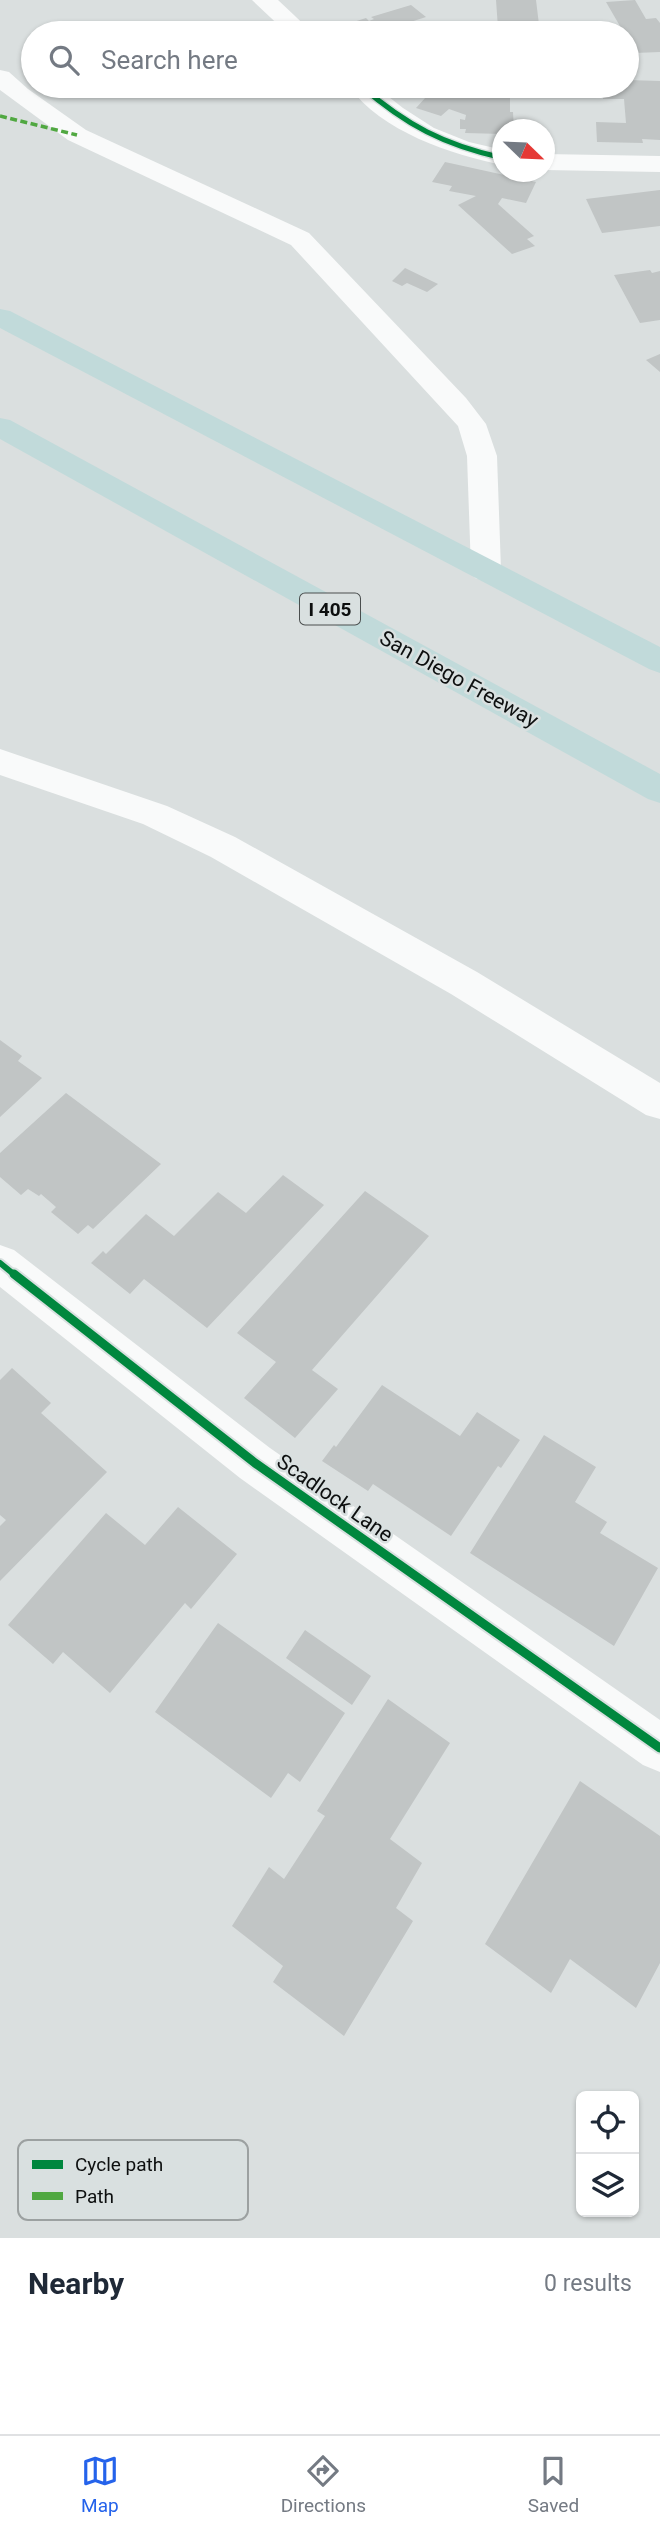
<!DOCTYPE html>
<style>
:root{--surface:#fff;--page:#f2f2f3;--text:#1f2937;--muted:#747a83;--line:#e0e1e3;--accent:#2563eb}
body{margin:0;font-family:Roboto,sans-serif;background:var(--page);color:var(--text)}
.controls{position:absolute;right:21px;bottom:21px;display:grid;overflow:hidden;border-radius:10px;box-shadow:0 2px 5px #0004}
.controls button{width:63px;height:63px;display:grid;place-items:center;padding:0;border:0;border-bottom:2px solid var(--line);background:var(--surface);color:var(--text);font:35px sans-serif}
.compass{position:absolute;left:492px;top:119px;width:63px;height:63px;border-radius:50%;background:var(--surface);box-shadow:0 2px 5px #0004;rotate:113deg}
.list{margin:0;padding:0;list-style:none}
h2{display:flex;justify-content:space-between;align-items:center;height:91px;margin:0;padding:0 28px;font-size:30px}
h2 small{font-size:23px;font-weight:400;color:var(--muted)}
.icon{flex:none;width:38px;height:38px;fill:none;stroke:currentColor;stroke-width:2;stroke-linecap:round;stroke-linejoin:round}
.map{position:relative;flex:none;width:660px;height:2238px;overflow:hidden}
.search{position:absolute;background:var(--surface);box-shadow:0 2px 5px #0004;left:21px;right:21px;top:21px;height:77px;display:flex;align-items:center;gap:18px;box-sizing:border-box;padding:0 24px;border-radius:38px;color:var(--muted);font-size:26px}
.sheet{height:196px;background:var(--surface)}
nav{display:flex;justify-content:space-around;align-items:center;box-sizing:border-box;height:98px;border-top:2px solid var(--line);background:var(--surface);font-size:19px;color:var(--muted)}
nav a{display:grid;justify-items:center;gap:4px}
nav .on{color:var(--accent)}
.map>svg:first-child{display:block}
.building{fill:#c1c5c5}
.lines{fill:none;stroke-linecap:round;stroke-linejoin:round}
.minor{fill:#f9fafa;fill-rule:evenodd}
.highway{fill:#c1dada;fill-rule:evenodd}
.quiet{stroke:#50a841;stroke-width:3.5;stroke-dasharray:7 3.5;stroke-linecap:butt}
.cycleway-far2-casing{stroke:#d9e0e0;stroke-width:8}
.cycleway-far1-casing{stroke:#d9e0e0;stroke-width:10}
.cycleway-casing{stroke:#d9e0e0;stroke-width:13}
.cycleway-far2{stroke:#00873e;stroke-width:5}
.cycleway-far1{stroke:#00873e;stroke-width:6}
.cycleway{stroke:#00873e;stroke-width:9}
.labels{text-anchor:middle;stroke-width:5;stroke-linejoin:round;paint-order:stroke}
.shield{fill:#d9e0e0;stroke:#4a4e4e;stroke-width:2}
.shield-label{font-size:19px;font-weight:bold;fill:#0d0f0f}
.street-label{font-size:21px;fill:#0d0f0f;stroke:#d9e0e0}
.key{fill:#d9e0e0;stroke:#9ca1a1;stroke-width:2}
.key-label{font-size:19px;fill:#0d0f0f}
</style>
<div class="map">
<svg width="660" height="2238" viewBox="0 0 660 2238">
<rect width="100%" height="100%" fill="#dadfdf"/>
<g class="building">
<polygon points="496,0 536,0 540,33 466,33 462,27 492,23 498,28"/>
<polygon points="635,0 646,19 656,18 660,23 660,52 635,53 627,33 624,33 606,2"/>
<polygon points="411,5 426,17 401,25 409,31 346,33 338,27 366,18 369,21 374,19 371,17"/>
<polygon points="627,80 660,81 660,140 642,139 643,143 597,142 596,122 626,123 624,99 603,99 601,86 627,86"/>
<polygon points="436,86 510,88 510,112 513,112 514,130 503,130 503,134 465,133 466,129 460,129 460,119 465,120 466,115 449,109 441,116 416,108"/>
<polygon points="445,162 536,182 526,203 502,198 498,204 534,236 527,239 535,246 512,254 458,205 476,196 449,191 452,186 432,182"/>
<polygon points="660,190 660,226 602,233 586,199"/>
<polygon points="405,268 438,284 427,292 407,283 402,286 392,281"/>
<polygon points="650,270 652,273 660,271 660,320 640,323 614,275"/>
<polygon points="660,354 660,372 646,360"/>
<polygon points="0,1040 22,1056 18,1061 42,1078 0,1117"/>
<polygon points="66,1093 161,1164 93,1229 88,1225 78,1234 51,1212 56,1207 41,1194 39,1196 28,1189 21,1195 0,1177 0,1153"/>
<polygon points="283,1175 324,1205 207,1328 144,1279 130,1294 91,1263 103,1251 106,1254 146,1214 174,1236 218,1192 246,1213"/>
<polygon points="365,1191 429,1236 312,1370 338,1389 295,1438 244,1398 276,1362 237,1333"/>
<polygon points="12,1368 51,1403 41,1413 107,1472 0,1581 0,1526 6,1520 0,1515 0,1380"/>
<polygon points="382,1385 460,1436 477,1412 520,1440 501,1468 498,1466 451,1536 373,1484 368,1491 322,1461 334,1445 336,1447"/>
<polygon points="544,1435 596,1467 575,1502 607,1522 600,1533 658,1568 614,1646 470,1553"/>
<polygon points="178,1507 237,1554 191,1609 185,1603 110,1693 63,1652 53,1664 8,1625 106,1513 145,1545"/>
<polygon points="218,1623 345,1713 300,1782 288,1773 271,1798 155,1712"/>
<polygon points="305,1630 371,1676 352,1705 286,1658"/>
<polygon points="388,1699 450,1743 390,1839 422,1863 396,1908 413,1921 344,2036 273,1982 283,1966 232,1926 269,1867 284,1879 325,1816 317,1811"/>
<polygon points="580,1781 660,1836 660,1963 636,2008 570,1959 551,1993 485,1944"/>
</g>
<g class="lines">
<g class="minor">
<polygon points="252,0 278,0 313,33 287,33"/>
<polygon points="0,70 9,72 28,89 86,130 309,233 466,398 486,424 497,456 501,570 497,578 486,581 475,578 471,570 467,456 458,426 291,245 68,140 0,90"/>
<path d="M349,86H375L403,108L434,128L469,142L503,150V165C452,155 380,131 349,86Z"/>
<polygon points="544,154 660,156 660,172 544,170"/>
<polygon points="0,749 167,806 235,837 477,972 660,1083 660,1119 646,1115 451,994 211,857 143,824 0,775"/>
<polygon points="0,1245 14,1250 270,1448 660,1720 660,1772 643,1765 240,1478 0,1287"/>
</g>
<g class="highway">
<polygon points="0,309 10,311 660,647 660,673 649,669 0,328"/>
<polygon points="0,418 10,420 660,774 660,803 648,799 0,439"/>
</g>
<polyline class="quiet" points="0,116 77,135"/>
<defs>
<path id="cycleway-far2" d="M361,86C406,125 444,145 503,158"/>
<polyline id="cycleway-far1" points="0,1263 16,1276"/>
<polyline id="cycleway" points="14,1274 255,1463 660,1748"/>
</defs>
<use href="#cycleway-far2" class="cycleway-far2-casing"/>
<use href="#cycleway-far1" class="cycleway-far1-casing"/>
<use href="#cycleway" class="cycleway-casing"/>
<use href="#cycleway-far2" class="cycleway-far2"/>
<use href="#cycleway-far1" class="cycleway-far1"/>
<use href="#cycleway" class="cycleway"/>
</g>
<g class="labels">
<rect class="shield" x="300" y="593.5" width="60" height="31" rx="5"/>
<g class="shield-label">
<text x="330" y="616">I 405</text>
</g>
<g class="street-label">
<text transform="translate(459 679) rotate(29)" y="7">San Diego Freeway</text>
<text transform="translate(335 1498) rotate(35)" y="7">Scadlock Lane</text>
</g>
</g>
<rect x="18" y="2140" width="230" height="80" rx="10" class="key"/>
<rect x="32" y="2160" width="31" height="9" fill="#00873e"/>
<rect x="32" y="2192" width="31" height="8" fill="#50a841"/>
<g class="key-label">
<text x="75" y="2171">Cycle path</text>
<text x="75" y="2203">Path</text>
</g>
</svg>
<div class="controls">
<button><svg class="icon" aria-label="locate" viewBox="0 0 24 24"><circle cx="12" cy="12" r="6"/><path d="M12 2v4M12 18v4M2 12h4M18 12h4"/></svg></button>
<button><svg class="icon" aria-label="layers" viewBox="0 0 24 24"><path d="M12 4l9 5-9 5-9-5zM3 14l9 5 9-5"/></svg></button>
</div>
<svg class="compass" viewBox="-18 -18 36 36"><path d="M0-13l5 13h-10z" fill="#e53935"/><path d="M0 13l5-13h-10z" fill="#747a83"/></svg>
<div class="search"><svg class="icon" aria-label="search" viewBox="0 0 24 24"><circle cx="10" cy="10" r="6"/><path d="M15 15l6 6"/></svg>Search here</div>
</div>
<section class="sheet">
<h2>Nearby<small>0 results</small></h2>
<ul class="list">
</ul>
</section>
<nav>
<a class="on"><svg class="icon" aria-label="map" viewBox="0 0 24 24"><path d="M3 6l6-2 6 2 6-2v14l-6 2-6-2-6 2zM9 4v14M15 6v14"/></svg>Map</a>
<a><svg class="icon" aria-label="directions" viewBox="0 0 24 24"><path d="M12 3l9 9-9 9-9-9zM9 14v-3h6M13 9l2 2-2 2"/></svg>Directions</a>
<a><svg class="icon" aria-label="saved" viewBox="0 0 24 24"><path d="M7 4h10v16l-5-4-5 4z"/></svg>Saved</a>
</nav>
